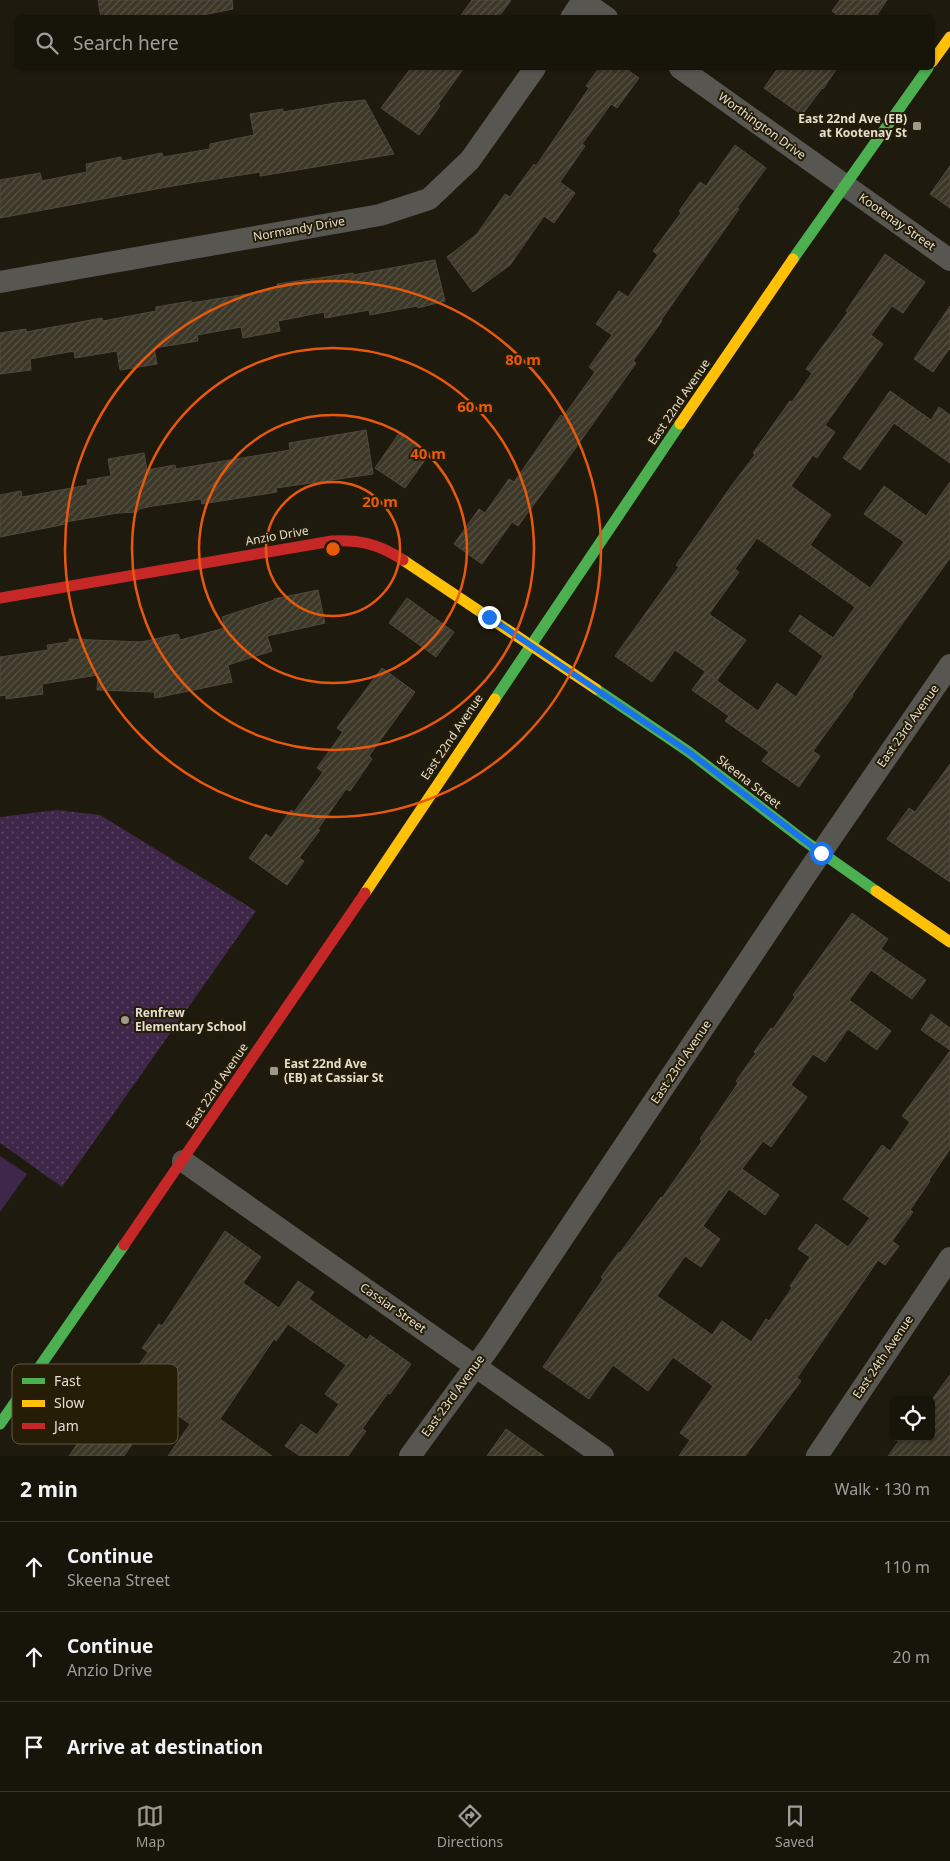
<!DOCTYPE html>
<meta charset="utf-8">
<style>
:root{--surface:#17140a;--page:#201d13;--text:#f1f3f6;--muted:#9e9e9c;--line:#36332b;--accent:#9e998d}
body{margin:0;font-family:"Noto Sans",sans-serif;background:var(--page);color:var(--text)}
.controls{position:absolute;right:15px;bottom:15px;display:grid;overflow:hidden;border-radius:8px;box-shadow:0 1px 4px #0004}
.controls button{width:45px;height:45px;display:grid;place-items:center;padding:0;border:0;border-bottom:1px solid var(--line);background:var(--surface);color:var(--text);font:25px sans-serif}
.stop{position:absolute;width:15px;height:15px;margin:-11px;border:4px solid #1a73e8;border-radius:50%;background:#fff}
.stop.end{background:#1a73e8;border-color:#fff;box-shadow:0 1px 5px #0008}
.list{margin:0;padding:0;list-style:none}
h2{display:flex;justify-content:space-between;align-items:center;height:65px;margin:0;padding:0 20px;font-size:21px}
h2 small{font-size:16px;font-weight:400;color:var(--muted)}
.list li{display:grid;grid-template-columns:32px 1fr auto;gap:15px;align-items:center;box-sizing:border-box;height:90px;padding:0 20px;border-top:1px solid var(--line)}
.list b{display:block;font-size:19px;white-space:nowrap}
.list p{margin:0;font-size:16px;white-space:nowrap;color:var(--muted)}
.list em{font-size:16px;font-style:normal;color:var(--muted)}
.icon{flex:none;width:28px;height:28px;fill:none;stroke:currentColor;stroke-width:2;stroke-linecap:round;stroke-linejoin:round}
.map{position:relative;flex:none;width:950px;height:1456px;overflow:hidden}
.search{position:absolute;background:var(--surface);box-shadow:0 1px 4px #0004;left:15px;right:15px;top:15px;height:55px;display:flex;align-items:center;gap:12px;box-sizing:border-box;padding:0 18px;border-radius:8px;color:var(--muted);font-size:19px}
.sheet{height:335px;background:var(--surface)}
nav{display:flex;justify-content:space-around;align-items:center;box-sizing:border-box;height:70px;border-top:1px solid var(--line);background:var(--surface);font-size:14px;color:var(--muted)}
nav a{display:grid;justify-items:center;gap:2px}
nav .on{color:var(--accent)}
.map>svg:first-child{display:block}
.grass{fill:url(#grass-dots)}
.garden{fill:#3f274a}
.building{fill:url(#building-hatch);stroke:#4e493e}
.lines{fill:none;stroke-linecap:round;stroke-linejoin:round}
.street{stroke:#585651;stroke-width:22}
.fast{stroke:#4caf50;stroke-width:11}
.slow{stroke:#ffc107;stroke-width:11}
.jam{stroke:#c62828;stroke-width:11}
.route{stroke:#1a73e8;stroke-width:6}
.ring{fill:none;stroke:#e8590c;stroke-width:2.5}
.poi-dot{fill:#9e998d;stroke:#261d07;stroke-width:2}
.labels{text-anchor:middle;stroke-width:4;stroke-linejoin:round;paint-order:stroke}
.poi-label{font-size:12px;font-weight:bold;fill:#e3ded1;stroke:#261d07;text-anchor:start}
.street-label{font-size:12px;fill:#e3ded1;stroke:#261d07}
.key{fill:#261d07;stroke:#5f5744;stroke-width:1}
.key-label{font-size:14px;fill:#e3ded1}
.centre{fill:#e8590c;stroke:#261d07;stroke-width:2.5}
.ring-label{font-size:15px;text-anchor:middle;font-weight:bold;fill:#e8590c;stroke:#261d07;stroke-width:4;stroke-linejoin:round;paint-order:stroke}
</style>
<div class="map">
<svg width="950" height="1456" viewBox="0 0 950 1456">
<defs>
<pattern id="grass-dots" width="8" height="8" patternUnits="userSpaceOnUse" patternTransform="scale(1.25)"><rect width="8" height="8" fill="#3f274a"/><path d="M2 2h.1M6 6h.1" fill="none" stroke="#5b4663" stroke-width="1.8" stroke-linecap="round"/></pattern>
<pattern id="building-hatch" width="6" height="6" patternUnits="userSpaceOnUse" patternTransform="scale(1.25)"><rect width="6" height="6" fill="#3c3727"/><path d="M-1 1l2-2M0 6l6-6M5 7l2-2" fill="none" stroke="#585445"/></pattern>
</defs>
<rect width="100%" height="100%" fill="#1f1a0e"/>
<polygon class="grass" points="56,810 100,815 256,911 62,1187 0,1143 0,817"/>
<polygon class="garden" points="0,1156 27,1174 0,1212"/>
<g class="building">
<polygon points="98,0 232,0 233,9 188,18 101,18"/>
<polygon points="472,0 511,0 498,18 459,18"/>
<polygon points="840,0 887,0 875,18 841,18 832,11"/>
<polygon points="411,68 464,68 438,104 440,106 419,135 381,108"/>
<polygon points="599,68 625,68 639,78 617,108 611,104 582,144 585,146 560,182 575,193 554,223 544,216 510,265 473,292 447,257 477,234 505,194 510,197 534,164 536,166 589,88 586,86"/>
<polygon points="778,68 837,68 823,89 822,88 802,115 764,88"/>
<polygon points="365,100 394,154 260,176 260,172 178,185 0,218 0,180 40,173 42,181 87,172 86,164 121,157 122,161 162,153 163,157 210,149 210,144 254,135 250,114 283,109 283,112 335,103"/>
<polygon points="735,145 766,168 737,208 739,209 661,320 662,321 633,361 636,363 572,453 518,526 512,522 482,564 454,544 479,509 485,513 509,479 514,482 561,415 563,417 595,372 589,367 612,335 596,324 619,291 628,297 658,255 653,251 681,213 679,211 700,182 706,186"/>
<polygon points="950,166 950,208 930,194"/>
<polygon points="885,254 925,282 903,313 892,306 871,335 883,344 825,425 835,432 817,458 813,455 791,486 831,515 810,545 870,588 904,542 864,514 884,486 926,516 950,482 950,558 892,638 852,695 853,696 813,751 820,756 799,787 762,761 769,752 725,721 729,716 692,690 705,672 758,711 777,683 796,697 823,656 789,631 800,615 833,638 855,607 757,538 735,569 739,572 709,614 746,640 717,680 675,650 652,682 615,656 679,567 676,565 732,485 755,455 753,453 790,401 792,402 812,373 806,369 848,312 846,311"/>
<polygon points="435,260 445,301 418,308 417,306 370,315 369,310 325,318 324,312 278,321 280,331 243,338 241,327 197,335 198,341 154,348 157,364 120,370 117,351 75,358 74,351 30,359 31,370 0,374 0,333 26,329 26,332 102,318 103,321 156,311 156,307 191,301 191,303 278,289 277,284 353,273 353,275"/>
<polygon points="950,306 950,350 949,349 933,372 914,359"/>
<polygon points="890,391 931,420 939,407 950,415 950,463 894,423 860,470 843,458"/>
<polygon points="366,430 373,474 276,488 277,492 202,504 201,499 153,506 139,509 137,512 118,513 65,522 66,524 0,537 0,495 21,491 22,497 88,485 87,480 111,476 108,459 144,453 147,470 175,465 176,469 290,450 289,443"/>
<polygon points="400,432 430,453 405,488 375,468"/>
<polygon points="318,590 325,623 267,636 272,651 228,665 232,682 155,698 154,692 97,690 98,675 42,684 43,694 6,699 6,695 0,696 0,657 48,650 47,645 69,642 69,639 141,642 178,634 180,640 225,628 222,617 274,600 274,599"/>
<polygon points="407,598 454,632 436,657 389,623"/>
<polygon points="382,668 415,692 369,756 372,759 350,791 346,789 318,829 320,830 299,858 304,861 287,885 249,858 266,834 271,838 291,810 294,812 323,772 317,768 343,732 337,728"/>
<polygon points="950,764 950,882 887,839 909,808 915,812"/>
<polygon points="852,913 888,939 881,949 926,980 912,999 871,970 849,1000 891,1031 877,1050 848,1029 825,1062 813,1054 791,1085 807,1097 771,1147 763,1141 742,1169 779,1195 765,1215 729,1189 703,1226 720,1239 701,1267 685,1256 657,1296 712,1335 722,1321 751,1342 766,1319 769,1321 792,1288 790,1286 810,1257 798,1249 816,1224 848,1247 870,1218 843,1199 882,1145 890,1151 910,1122 902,1116 950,1051 950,1149 929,1180 930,1181 910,1210 913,1212 892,1241 899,1246 885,1265 878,1260 797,1378 801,1381 745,1456 679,1456 690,1440 680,1433 713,1386 673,1357 648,1391 613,1365 589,1399 543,1367 603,1279 601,1277 619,1252 620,1253 661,1197 662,1198 702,1141 700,1139 738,1083 736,1081 756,1053 754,1052 771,1028 773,1029 795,997 793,995"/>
<polygon points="931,1014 950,1028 950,1050 921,1030"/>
<polygon points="225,1231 261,1257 243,1283 279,1308 298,1281 314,1292 309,1299 367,1340 370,1335 411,1364 390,1394 388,1393 362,1429 366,1431 348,1456 300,1456 285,1446 301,1424 317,1435 339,1404 325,1394 346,1365 288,1324 276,1341 274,1339 220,1419 272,1456 168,1456 190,1424 128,1381 148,1352 142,1348 159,1324 162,1326"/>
<polygon points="950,1375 950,1456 888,1456 902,1437 931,1437 931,1401"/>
<polygon points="104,1405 141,1431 124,1456 69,1456"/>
<polygon points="506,1429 544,1456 487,1456"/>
</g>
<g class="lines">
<g class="street">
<polyline points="582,0 607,18"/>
<polyline points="571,18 583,0"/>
<polyline points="680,68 950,260"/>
<polyline points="0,282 380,215 429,199 470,160 535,68"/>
<polyline points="183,1161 603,1456"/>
<polyline points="410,1456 491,1345 805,876 950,665"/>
<polyline points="817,1456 950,1258"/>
</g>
<g class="fast">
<polyline points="793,259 928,68"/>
<polyline points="596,689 689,752 802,839 876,891"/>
<polyline points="495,699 680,424"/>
<polyline points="0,1424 124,1245"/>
</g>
<g class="slow">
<polyline points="932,62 950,37"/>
<polyline points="680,424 793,259"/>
<polyline points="403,560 596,689"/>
<polyline points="876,891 950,942"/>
<polyline points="365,893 495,699"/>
</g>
<g class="jam">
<path d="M0,598L332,541C361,540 379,544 403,560"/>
<polyline points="124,1245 365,893"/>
</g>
</g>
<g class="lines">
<polyline class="route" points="489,617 689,752 821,853"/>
</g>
<g class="ring">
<circle cx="333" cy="549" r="67"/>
<circle cx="333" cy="549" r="134"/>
<circle cx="333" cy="549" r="201"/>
<circle cx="333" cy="549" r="268"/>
</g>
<g class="poi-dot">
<rect x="912" y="121" width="10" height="10" rx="2.5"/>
<circle cx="125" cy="1020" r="5"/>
<rect x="269" y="1066" width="10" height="10" rx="2.5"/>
</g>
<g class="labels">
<g class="poi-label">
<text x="907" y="123" text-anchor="end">East 22nd Ave (EB)<tspan x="907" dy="14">at Kootenay St</tspan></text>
<text x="135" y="1017">Renfrew<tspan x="135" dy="14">Elementary School</tspan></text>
<text x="284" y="1068">East 22nd Ave<tspan x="284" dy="14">(EB) at Cassiar St</tspan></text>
</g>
<g class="street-label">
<text transform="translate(762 126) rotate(36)" y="4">Worthington Drive</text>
<text transform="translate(897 222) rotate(35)" y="4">Kootenay Street</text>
<text transform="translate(299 229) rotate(-10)" y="4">Normandy Drive</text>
<text transform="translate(679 402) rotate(-56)" y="4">East 22nd Avenue</text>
<text transform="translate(277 536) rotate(-10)" y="4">Anzio Drive</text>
<text transform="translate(908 726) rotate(-55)" y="4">East 23rd Avenue</text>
<text transform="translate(452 737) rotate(-56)" y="4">East 22nd Avenue</text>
<text transform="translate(749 782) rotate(38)" y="4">Skeena Street</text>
<text transform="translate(681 1062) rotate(-56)" y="4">East 23rd Avenue</text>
<text transform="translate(217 1086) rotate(-56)" y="4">East 22nd Avenue</text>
<text transform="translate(393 1308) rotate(35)" y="4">Cassiar Street</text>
<text transform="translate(883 1357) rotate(-56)" y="4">East 24th Avenue</text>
<text transform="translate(453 1396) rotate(-54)" y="4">East 23rd Avenue</text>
</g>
</g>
<rect x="12" y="1364" width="166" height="80" rx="8" class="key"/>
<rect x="22" y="1378" width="23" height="6" fill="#4caf50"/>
<rect x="22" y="1400" width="23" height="7" fill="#ffc107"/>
<rect x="22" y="1423" width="23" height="6" fill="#c62828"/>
<g class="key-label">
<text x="54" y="1386">Fast</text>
<text x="54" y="1408">Slow</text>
<text x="54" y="1431">Jam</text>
</g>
<circle cx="333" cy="549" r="8" class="centre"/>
<g class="ring-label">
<text x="523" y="365">80 m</text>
<text x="475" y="412">60 m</text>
<text x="428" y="459">40 m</text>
<text x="380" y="507">20 m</text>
</g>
</svg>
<div class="controls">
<button><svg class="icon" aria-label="locate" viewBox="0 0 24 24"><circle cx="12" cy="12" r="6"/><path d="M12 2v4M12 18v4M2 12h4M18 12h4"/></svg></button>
</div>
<div class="stop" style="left:821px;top:853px"></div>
<div class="stop end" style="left:489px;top:617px"></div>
<div class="search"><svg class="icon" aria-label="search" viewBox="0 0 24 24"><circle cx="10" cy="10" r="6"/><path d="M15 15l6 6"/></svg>Search here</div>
</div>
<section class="sheet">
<h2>2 min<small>Walk · 130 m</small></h2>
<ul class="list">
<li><svg class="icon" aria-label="ahead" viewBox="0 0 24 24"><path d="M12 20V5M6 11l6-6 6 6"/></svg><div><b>Continue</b><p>Skeena Street</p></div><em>110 m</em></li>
<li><svg class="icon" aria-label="ahead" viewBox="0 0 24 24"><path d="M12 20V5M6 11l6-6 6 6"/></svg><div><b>Continue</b><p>Anzio Drive</p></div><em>20 m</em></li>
<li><svg class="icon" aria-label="arrive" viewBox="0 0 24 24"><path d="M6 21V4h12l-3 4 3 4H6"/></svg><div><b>Arrive at destination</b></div></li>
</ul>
</section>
<nav>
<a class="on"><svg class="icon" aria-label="map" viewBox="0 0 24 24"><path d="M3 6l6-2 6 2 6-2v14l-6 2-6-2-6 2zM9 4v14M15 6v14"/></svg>Map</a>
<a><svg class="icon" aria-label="directions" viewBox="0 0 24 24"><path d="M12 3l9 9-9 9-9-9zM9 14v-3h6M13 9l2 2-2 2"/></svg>Directions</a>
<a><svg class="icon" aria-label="saved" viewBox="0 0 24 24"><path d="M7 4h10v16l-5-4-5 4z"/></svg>Saved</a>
</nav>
